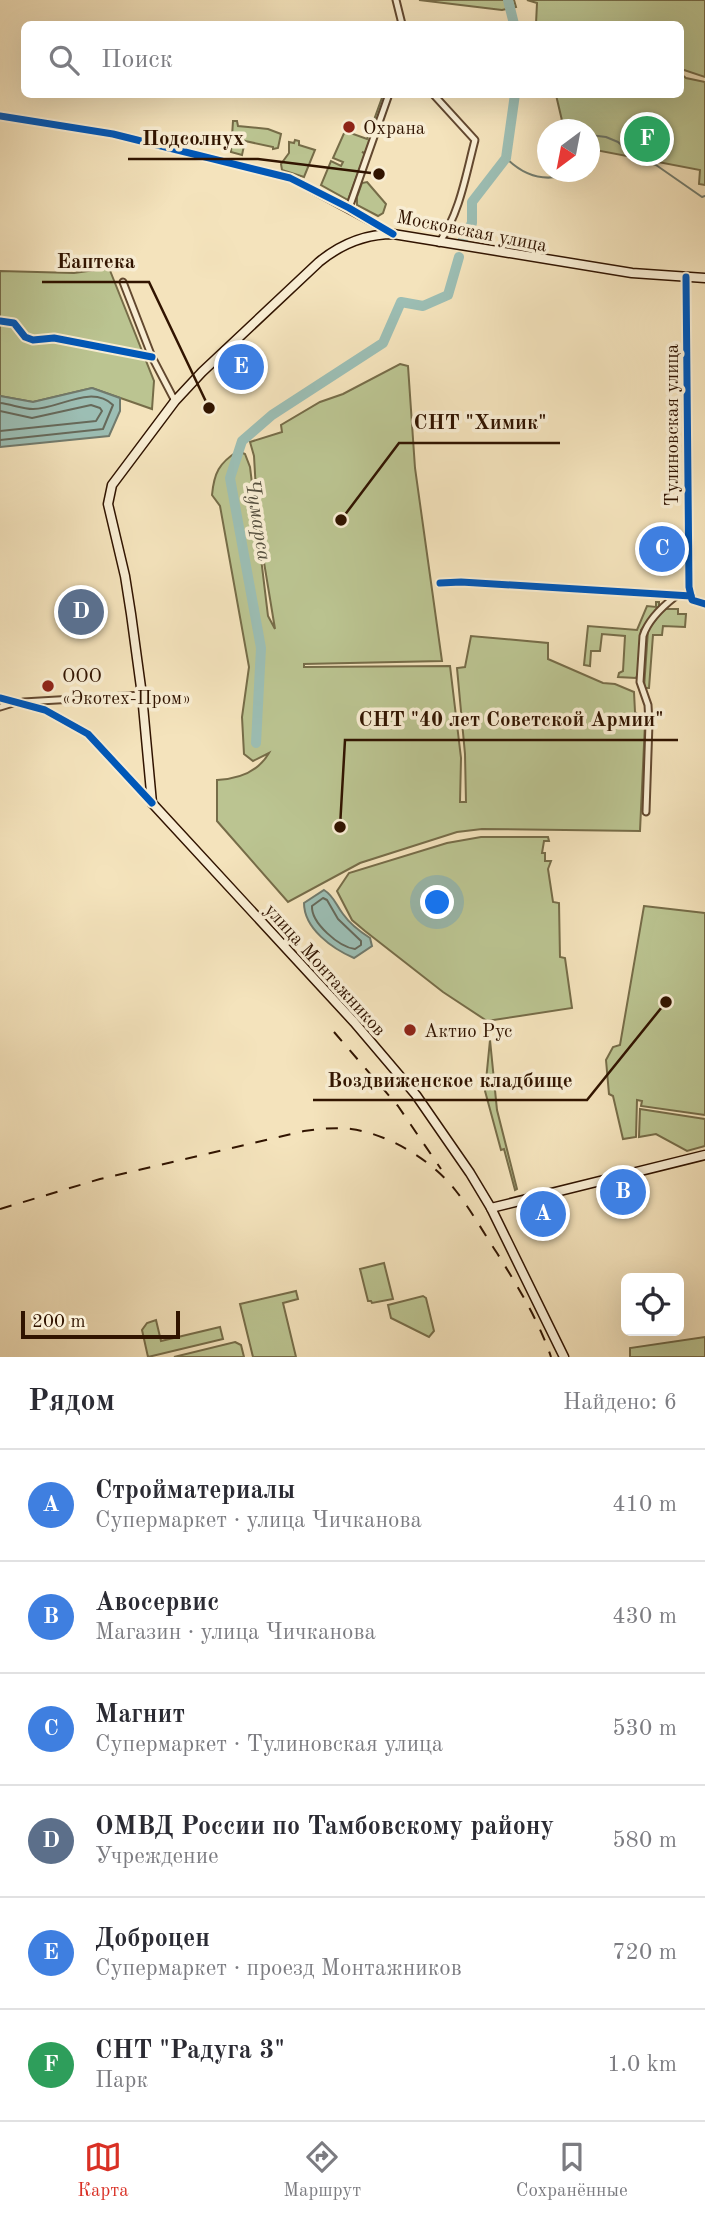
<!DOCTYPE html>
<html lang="ru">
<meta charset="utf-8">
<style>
:root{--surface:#fff;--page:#f7f7f7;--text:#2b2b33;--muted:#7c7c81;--line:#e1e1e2;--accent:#d93025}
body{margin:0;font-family:"Old Standard TT",serif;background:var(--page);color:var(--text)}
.controls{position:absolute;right:21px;bottom:21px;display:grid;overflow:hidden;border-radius:10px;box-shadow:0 7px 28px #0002}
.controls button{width:63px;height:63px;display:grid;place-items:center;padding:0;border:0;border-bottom:2px solid var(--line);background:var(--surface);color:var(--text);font:35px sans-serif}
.compass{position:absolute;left:537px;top:119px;width:63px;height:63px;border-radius:50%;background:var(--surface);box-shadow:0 7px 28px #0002;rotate:212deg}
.scale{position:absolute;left:21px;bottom:18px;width:159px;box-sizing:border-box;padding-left:7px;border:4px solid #311400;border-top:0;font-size:19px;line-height:24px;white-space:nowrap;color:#311400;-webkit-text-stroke:5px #f8edd3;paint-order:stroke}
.you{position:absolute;left:438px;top:903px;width:24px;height:24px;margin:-18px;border:5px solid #fff;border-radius:50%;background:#1a73e8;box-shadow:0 0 0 10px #1a73e833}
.badge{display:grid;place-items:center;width:46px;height:46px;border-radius:50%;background:var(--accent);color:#fff;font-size:23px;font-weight:700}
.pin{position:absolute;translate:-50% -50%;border:4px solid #fff;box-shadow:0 2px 7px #0006}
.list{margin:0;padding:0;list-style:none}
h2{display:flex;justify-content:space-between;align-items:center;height:91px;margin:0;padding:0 28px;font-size:30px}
h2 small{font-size:23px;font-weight:400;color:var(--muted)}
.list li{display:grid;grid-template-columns:46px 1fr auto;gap:21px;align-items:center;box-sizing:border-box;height:112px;padding:0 28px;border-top:2px solid var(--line)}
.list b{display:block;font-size:26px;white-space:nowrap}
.list p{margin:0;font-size:23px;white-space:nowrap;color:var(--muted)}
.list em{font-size:23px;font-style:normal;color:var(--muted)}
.icon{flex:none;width:38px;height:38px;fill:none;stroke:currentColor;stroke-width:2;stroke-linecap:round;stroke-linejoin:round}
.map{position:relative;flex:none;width:705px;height:1357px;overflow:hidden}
.search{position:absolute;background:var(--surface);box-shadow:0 7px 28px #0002;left:21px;right:21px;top:21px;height:77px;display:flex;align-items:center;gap:18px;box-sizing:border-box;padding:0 24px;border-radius:10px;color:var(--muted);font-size:26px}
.sheet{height:763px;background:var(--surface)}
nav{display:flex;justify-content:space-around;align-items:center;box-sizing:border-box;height:98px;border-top:2px solid var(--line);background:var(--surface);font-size:19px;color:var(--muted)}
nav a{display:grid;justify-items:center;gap:4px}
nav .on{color:var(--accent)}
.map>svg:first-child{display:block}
.green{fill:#bbc491;stroke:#766c48;stroke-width:2}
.water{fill:#9cbeb4;stroke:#717a6c;stroke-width:2}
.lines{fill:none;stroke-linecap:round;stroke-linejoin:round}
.shore{stroke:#66695a;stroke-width:2}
.stream{stroke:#717a6c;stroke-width:2}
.river{stroke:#9cbeb4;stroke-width:10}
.minor-casing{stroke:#62482f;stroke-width:9}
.secondary-casing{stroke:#311400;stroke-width:11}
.minor{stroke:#f8edd3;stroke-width:5}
.secondary{stroke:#f8edd3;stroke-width:8}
.rail{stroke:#311400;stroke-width:2;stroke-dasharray:12 12;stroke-linecap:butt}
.cycleway-casing{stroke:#f8edd3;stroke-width:11}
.cycleway{stroke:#0057b8;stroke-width:7}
.poi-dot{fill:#8f2418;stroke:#f8edd3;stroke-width:2.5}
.labels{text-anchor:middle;stroke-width:7;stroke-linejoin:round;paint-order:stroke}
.poi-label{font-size:19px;fill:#311400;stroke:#f8edd3;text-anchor:start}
.street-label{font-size:19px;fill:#311400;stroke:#f8edd3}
.water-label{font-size:21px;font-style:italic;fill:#56503f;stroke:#f8edd3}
.leader{fill:none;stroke:#311400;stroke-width:2.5}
.callout-dot{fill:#311400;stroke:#f8edd3;stroke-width:2.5}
.callout-label{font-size:21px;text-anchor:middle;font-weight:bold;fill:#311400;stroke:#f8edd3;stroke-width:7;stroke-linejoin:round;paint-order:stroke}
</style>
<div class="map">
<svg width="705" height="1357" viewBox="0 0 705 1357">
<rect width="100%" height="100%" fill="#f4e3bc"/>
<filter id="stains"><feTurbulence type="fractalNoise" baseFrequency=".00286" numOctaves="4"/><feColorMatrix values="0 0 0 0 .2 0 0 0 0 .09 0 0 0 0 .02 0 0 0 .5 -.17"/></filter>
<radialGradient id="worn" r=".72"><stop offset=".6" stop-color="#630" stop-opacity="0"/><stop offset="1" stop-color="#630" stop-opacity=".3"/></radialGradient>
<g class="green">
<polygon points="419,0 514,0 516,7 502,10"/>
<polygon points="527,0 705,0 705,77 681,69 680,24 536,24 537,3"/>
<polygon points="681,74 686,78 705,82 705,185 699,184 700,170 590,149 590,130 564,129 556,95 680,94"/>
<polygon points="383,95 387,95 365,153 362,152 365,154 348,200 321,185 331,161 341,166 343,162 333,158 345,131 367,139"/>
<polygon points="233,121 237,121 238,126 268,129 281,134 278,148 273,149 273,147 245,141 242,155 231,152"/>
<polygon points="295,140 299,141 299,145 315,150 304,177 282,170 281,164 289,153 289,142 294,143"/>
<polygon points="367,182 386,204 383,213 378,216 357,205 357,197 362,183"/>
<polygon points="109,268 154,381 152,409 92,388 33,402 0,396 0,271 74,273"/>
<path d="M400,364L408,366L415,468L442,661L304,664V667L450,666L461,758L460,802H466L465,754L457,668L465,667L471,636L548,643V659L603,683L615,684L634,692L635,712L645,720V723L640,831L482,829L457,832L360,863L288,902L217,821V780C238,779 258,772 269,753L253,761L244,754L242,717L249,667L220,506L212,495C214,473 219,463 238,451L245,454L250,467L268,616L275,629L258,526L254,456L250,442L282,432L281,425L320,402L343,394Z"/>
<polygon points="656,602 659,602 659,606 641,630 638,674 636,678 618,677 619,673 623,671 625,636 602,634 600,651 591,651 590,666 584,665 588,626 637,630 647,606 656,607"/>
<polygon points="664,609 678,609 678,614 686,614 685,627 663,626 662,635 653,635 649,688 644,688 648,630"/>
<polygon points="481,837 548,837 549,841 544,841 542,853 545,853 545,861 551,861 548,869 553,902 559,903 560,957 565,958 572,1008 487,1021 443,992 365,931 352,920 337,891 349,873 447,843"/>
<polygon points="644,906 705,913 705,1115 641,1106 642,1101 637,1100 636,1137 623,1139 613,1096 609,1094 606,1060 613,1047 620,1045"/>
<polygon points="490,1040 497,1110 517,1189 515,1190 504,1149 501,1150 485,1091"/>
<polygon points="640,1109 705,1119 705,1146 687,1151 656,1134 639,1137"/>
<polygon points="384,1263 393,1299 372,1303 371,1301 368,1301 360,1269"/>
<polygon points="296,1291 298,1299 283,1303 296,1357 253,1357 240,1304"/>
<polygon points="423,1296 426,1298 434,1331 429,1337 391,1318 388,1305"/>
<polygon points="156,1320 161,1341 220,1327 223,1339 148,1357 142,1330 147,1323"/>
<polygon points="705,1337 705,1357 630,1357 630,1348"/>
<polygon points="235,1342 241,1345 244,1357 174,1357"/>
</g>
<g class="water">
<polygon points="92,388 120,398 120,411 109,436 0,447 0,396 33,402"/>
<path d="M324,890C334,896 336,905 343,914C350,924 359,931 370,938L372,946L354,958C333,949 304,929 304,903Z"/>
</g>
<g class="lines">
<g class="shore">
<path d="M0,403C11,404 22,409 33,409C59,409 91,384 113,405L103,429L0,440"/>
<polyline points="0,411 32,418 91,405 100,408 102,411 96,421 0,431"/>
<path d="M323,898L327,900L338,919L361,941V945L355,949C339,947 311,923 312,906Z"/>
</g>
<g class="stream">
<polyline points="590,135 606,137 618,142 629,152 656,165 702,197 705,196"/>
<path d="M506,158C523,175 542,182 565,175"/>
</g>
<g class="river">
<polyline points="508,0 514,24"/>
<polyline points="463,239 472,223 472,202 506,158 515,94"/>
<polyline points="256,743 261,648 230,478 242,441 272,415 383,343 401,302 423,306 448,295 459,257"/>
</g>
<defs>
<g id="minor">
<polyline points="396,0 402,24"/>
<path d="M433,94L475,140C466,174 460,213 439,243"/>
<polyline points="0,116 113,134 290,178 390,232"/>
<polyline points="349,208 389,94"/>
<polyline points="686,277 689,587 692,600 705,604"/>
<polyline points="123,282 152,357 175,401"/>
<polyline points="0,321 14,323 25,337 33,340 54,338 152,357"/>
<polyline points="440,583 461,582 691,596"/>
<polyline points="0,698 45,710 88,734 152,803"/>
<polyline points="23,702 142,695"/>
<polyline points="0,707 13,703"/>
<path d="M646,812L649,723L648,705L640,682L643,636C648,620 663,606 676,596"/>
</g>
<g id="secondary">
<polyline points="491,1208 705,1155"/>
<path d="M564,1357L491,1208L470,1173L416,1095L354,1022L152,803L142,695L131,614L125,576L108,504L112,485L175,401L202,372L319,262C341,244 364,234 393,234L632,273L705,278"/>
</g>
</defs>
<use href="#minor" class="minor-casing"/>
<use href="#secondary" class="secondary-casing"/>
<use href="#minor" class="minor"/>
<use href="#secondary" class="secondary"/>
<g class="rail">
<polyline points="334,1032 398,1106 441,1169"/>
<path d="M0,1209L100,1179L304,1131C320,1129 335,1127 351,1129C389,1134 433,1161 456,1191C471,1210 483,1232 497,1253C518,1287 538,1319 551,1357"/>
</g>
<defs>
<g id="cycleway">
<polyline points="0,116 113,134 290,178 349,208 393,234"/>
<polyline points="686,277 689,587 692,600 705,604"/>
<polyline points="0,321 14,323 25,337 33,340 54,338 152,357"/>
<polyline points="440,583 461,582 691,596"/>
<polyline points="0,698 45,710 88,734 152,803"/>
</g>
</defs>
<use href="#cycleway" class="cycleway-casing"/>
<use href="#cycleway" class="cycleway"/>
</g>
<g class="poi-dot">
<circle cx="349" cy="127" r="7"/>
<circle cx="48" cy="686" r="7"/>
<circle cx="410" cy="1030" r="7"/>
</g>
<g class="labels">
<g class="poi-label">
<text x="363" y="134">Охрана</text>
<text x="62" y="682">ООО<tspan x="62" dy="22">«Экотех-Пром»</tspan></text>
<text x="424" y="1037">Актио Рус</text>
</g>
<g class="street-label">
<text transform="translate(472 230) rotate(11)" y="7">Московская улица</text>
<text transform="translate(671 425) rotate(-90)" y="7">Тулиновская улица</text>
<text transform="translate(326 969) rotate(48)" y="7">улица Монтажников</text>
</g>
<g class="water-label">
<text transform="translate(259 520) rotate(81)" y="7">Чумарса</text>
</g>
</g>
<path class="leader" d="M379 174L258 159H128M209 408L149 282H42M341 520L399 443H560M340 827L345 740H678M666 1002L587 1100H313"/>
<g class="callout-dot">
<circle cx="379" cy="174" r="7"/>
<circle cx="209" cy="408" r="7"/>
<circle cx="341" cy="520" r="7"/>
<circle cx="340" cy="827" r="7"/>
<circle cx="666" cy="1002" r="7"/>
</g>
<g class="callout-label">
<text x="193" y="145">Подсолнух</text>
<text x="96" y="268">Еаптека</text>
<text x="480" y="429">СНТ "Химик"</text>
<text x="511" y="726">СНТ "40 лет Советской Армии"</text>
<text x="450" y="1087">Воздвиженское кладбище</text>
</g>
<rect width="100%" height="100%" filter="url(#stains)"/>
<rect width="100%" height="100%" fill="url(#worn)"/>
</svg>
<div class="controls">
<button><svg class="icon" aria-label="locate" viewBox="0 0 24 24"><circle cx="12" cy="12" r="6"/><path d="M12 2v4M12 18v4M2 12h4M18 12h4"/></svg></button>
</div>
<svg class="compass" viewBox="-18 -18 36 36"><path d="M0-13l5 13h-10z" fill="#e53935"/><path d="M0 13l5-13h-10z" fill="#7c7c81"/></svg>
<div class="scale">200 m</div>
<div class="you"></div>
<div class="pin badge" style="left:543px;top:1214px;background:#3f7fe0">A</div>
<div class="pin badge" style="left:623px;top:1192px;background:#3f7fe0">B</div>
<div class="pin badge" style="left:662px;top:549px;background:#3f7fe0">C</div>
<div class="pin badge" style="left:81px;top:612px;background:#5c6f8a">D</div>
<div class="pin badge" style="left:241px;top:367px;background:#3f7fe0">E</div>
<div class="pin badge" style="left:647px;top:139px;background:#2e9e5b">F</div>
<div class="search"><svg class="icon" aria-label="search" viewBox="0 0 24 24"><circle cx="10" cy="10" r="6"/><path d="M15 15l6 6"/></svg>Поиск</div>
</div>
<section class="sheet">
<h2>Рядом<small>Найдено: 6</small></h2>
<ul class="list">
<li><span class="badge" style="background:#3f7fe0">A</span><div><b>Стройматериалы</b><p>Супермаркет · улица Чичканова</p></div><em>410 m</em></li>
<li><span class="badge" style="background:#3f7fe0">B</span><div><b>Авосервис</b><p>Магазин · улица Чичканова</p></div><em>430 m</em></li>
<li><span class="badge" style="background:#3f7fe0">C</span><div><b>Магнит</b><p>Супермаркет · Тулиновская улица</p></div><em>530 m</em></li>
<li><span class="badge" style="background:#5c6f8a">D</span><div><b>ОМВД России по Тамбовскому району</b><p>Учреждение</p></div><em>580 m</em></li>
<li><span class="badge" style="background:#3f7fe0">E</span><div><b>Доброцен</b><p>Супермаркет · проезд Монтажников</p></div><em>720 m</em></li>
<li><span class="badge" style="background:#2e9e5b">F</span><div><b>СНТ &quot;Радуга 3&quot;</b><p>Парк</p></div><em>1.0 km</em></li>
</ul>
</section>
<nav>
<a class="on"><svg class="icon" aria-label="map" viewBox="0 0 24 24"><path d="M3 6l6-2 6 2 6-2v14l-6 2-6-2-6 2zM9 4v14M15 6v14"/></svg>Карта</a>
<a><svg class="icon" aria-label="directions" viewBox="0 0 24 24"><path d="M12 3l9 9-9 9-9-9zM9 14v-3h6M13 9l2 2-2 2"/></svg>Маршрут</a>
<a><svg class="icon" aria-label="saved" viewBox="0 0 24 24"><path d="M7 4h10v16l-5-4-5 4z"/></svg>Сохранённые</a>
</nav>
